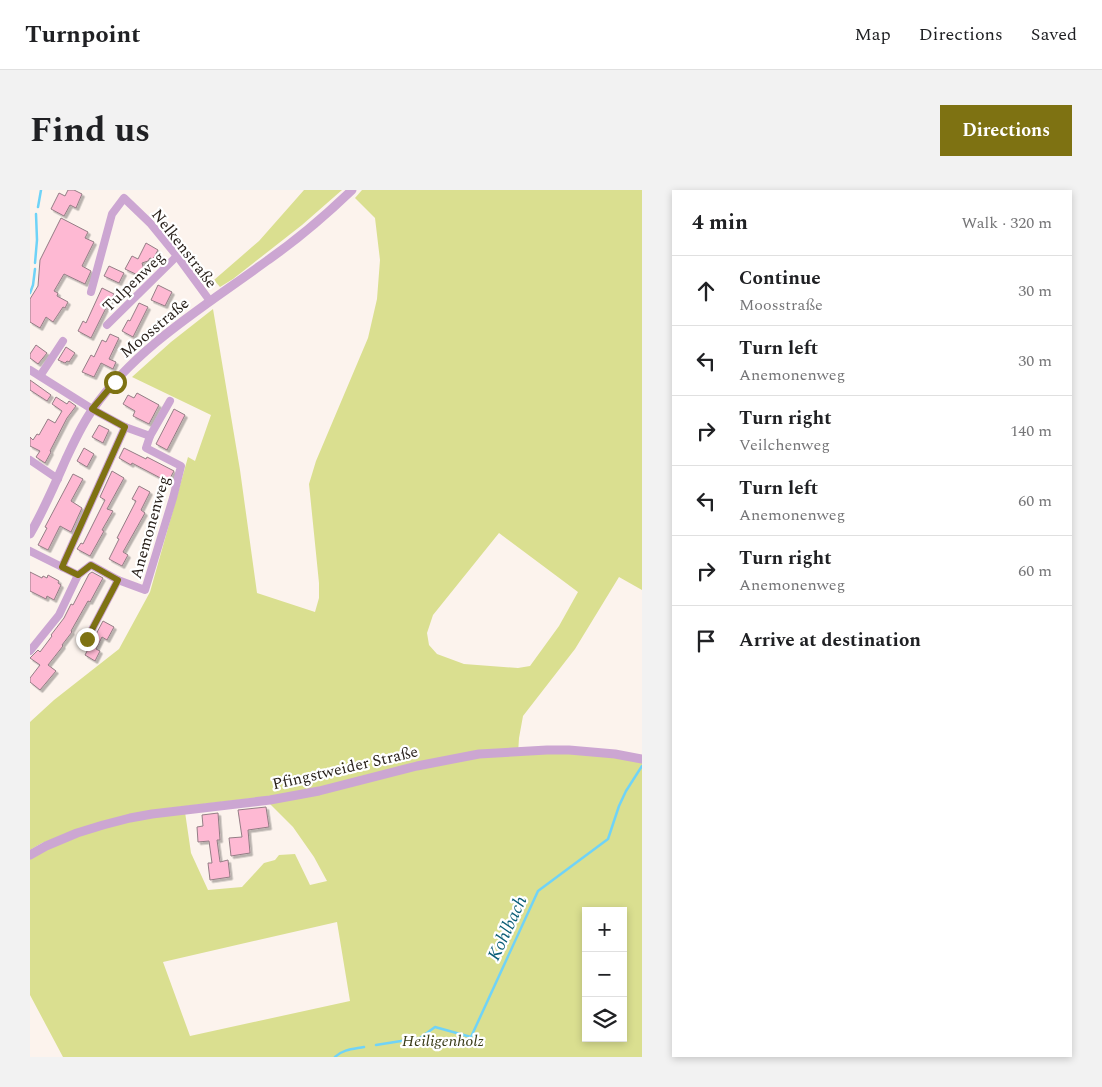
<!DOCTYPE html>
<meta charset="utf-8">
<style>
:root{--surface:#fff;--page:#f2f2f2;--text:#202124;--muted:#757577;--line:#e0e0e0;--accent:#7e7212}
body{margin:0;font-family:Spectral,serif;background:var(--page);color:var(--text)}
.controls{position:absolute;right:15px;bottom:15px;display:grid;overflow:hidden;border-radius:0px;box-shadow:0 2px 8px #0003}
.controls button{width:45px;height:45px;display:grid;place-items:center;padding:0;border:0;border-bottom:1px solid var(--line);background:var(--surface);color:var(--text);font:25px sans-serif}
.stop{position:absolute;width:15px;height:15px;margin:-11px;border:4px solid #7e7212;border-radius:50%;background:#fff}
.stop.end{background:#7e7212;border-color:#fff;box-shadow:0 1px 5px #0008}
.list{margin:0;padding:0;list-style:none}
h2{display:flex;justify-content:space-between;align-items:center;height:65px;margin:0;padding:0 20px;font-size:21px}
h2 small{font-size:16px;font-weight:400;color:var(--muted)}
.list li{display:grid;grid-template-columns:32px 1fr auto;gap:15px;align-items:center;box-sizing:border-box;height:70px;padding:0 20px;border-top:1px solid var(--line)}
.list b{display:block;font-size:19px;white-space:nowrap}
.list p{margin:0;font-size:16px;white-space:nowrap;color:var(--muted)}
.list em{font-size:16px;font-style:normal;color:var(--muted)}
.icon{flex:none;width:28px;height:28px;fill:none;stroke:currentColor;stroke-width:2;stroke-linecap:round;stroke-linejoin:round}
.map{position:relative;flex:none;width:612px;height:867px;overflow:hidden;border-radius:0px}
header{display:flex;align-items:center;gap:30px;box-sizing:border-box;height:70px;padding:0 25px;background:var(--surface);border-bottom:1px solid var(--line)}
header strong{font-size:24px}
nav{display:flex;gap:28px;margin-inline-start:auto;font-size:18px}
.intro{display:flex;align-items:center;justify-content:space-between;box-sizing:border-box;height:120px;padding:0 30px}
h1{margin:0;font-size:35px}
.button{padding:12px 22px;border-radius:0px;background:var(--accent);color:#fff;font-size:18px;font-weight:700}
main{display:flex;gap:30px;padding:0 30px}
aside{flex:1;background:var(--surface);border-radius:0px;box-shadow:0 2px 8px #0003}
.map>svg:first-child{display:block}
.green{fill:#dadf90;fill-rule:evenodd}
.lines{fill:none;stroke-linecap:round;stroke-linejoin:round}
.stream{stroke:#70d3f7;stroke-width:2.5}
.building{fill:#feb9d3;stroke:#947d85;filter:url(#shadow)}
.minor{stroke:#cca6d2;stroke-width:8}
.tertiary{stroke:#cca6d2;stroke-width:9}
.route{stroke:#7e7212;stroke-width:6}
.labels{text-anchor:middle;stroke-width:4.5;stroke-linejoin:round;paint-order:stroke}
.street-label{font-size:16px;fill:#28201a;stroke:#fff}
.park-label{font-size:16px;font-style:italic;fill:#393b17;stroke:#fff}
.water-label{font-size:18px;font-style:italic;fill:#0c5f78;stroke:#fff}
</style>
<header>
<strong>Turnpoint</strong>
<nav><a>Map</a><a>Directions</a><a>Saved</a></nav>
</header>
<div class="intro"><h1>Find us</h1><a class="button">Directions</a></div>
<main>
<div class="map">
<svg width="612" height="867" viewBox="0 0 612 867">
<defs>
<filter id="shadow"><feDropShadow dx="2.5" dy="2.5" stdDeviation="0" flood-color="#0004"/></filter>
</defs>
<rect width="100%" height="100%" fill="#fcf3ed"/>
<g class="green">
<polygon points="274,0 312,0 272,35 203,89 190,97 184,90 229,51"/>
<path d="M332,0H612V400L589,387L545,459L493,526L489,548L488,564H558L582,566L612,572V867H33L0,805V669C47,641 102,629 155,622L161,663L178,700L212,697L234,673L245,670L249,665L265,664L280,695L297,691L284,667L263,637L233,607L140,618L104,624L68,633L12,653L0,660V532L24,510L89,459L120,402L158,267L165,271L181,225L102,187L141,152L183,119L210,280L227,403L285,422L289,408V393L279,294L286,271L338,148L347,109L350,70L345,28L325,8ZM469,343L548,402L529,436L500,476L488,478L434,474L407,464L399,455L397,443L403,425ZM556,721H593V848H556ZM307,732L320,811L160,846L133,772Z"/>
</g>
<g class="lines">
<g class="stream">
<polyline points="8,17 11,0"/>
<polyline points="5,73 7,50 6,24"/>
<polyline points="0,103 3,95 5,79"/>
<polyline points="346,855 390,848 405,837 441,847 508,701 578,649 589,616 596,601 612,576"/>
<path d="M305,867C313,859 324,859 334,857"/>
</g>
</g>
<g class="building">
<polygon points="38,0 44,0 52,4 46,18 40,15 34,26 21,19 29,3 35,6"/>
<polygon points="31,28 58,42 55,48 64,52 52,76 61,81 55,94 34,84 24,101 28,103 27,106 38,112 35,118 33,117 23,132 16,127 10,138 0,132 0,109 8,96 10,70"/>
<polygon points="116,53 128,60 123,69 120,68 118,71 112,73 115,83 112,87 95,79 102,66 108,69"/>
<polygon points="79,76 94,83 89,93 74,86"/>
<polygon points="128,95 142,102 135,116 121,110"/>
<polygon points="72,98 84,104 80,112 79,112 61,148 48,141 53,131 56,133"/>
<polygon points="109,113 118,117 103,147 92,141 98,130 100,131"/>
<polygon points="80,144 89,148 79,169 86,172 83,179 71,173 64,187 52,182 61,165 64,167 72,150 76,152"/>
<polygon points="6,155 17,163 8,174 0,168 0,164"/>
<polygon points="36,157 45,163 39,172 37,171 35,173 28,170"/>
<polygon points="0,190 21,205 17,211 0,200"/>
<polygon points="107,203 129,215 119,234 103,226 105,221 93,214 98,205 104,208"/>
<polygon points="26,207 37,214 39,211 46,216 37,228 20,261 21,262 15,273 6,267 10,261 0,256 0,247 3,250 7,244 9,245 18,229 25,233 32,221 22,214"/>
<polygon points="144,219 155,225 137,260 126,254"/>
<polygon points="69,235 79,240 73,253 62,247"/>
<polygon points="54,258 64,264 57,277 47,271"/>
<polygon points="94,258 116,269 117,267 144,281 138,292 102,273 101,275 89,268"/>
<polygon points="82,281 94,288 77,319 83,321 72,340 74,341 60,366 47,359 51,353 53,354 75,310 70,307"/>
<polygon points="43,284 53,289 41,311 52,318 41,342 30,336 18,360 8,355 17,338 15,337"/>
<polygon points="109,296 120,302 111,320 115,323 93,362 98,365 92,376 79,369 89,349 87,348 106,311 102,309"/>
<polygon points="0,382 12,388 13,386 17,388 18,385 29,391 28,393 31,395 24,410 17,406 16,409 0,401"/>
<polygon points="62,382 73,388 60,412 58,411 41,441 42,442 32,455 33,456 18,475 26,481 10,500 0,492 0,488 10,475 0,468 8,460 10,462 22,446 21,445 34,428 41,414 43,415 59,384"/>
<polygon points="73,431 84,437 77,450 72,447 66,459 70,461 65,471 55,465"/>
<polygon points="236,617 239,637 218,640 220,663 201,666 199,648 212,647 208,620"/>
<polygon points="188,623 190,650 187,650 190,672 198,670 200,687 180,690 178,673 182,673 179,651 168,652 167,637 173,636 172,625"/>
</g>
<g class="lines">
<g class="minor">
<polyline points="61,102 82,24 94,8 120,33 147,66 180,111"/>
<polyline points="77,135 147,66"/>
<polyline points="0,180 62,219 95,237 120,246 116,258 151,276 143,308 115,400 88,390 61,375 48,385 29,425 0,461"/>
<polyline points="10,186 33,151"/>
<polyline points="120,246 140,211"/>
<polyline points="0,270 28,289"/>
<polyline points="0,361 48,385"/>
<polyline points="32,377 95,237"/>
<polyline points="57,449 88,390"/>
</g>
<g class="tertiary">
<path d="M0,344C14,320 25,294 36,269C44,252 52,234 63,219C107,156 177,115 238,70C268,49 296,25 322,0"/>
<polyline points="0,665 16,656 47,643 73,635 100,628 122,624 240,610 289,601 387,576 449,564 517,560 539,560 585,564 612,569"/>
</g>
</g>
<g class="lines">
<polyline class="route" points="57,449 88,390 61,375 48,385 32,377 95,237 62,219 85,192"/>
</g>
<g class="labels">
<g class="street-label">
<text transform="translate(155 58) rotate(52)" y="6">Nelkenstraße</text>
<text transform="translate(103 91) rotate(-44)" y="6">Tulpenweg</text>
<text transform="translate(124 137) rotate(-40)" y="6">Moosstraße</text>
<text transform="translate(119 337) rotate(-74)" y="6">Anemonenweg</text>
<text transform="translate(315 577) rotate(-13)" y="6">Pfingstweider Straße</text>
</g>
<g class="park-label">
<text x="413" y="856">Heiligenholz</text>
</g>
<g class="water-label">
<text transform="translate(477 738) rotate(-65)" y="6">Kohlbach</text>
</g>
</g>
</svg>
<div class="controls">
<button>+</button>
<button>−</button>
<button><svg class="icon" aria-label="layers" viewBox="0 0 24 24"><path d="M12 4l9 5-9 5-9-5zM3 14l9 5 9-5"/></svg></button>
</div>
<div class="stop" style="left:85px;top:192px"></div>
<div class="stop end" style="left:57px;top:449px"></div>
</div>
<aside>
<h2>4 min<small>Walk · 320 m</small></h2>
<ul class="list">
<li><svg class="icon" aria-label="ahead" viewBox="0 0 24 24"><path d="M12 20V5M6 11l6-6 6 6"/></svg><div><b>Continue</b><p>Moosstraße</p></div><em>30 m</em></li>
<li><svg class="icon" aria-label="left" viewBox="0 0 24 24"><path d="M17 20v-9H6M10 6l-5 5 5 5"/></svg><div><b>Turn left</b><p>Anemonenweg</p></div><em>30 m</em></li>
<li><svg class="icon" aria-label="right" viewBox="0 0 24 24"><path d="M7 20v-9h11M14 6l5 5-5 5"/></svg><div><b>Turn right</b><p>Veilchenweg</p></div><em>140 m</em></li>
<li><svg class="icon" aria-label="left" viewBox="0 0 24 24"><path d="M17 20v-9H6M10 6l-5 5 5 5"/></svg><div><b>Turn left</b><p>Anemonenweg</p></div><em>60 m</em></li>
<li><svg class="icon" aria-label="right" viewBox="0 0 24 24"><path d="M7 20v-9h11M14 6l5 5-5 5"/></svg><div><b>Turn right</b><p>Anemonenweg</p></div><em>60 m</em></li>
<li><svg class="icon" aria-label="arrive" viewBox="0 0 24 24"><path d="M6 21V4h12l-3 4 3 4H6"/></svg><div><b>Arrive at destination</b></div></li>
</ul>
</aside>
</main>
